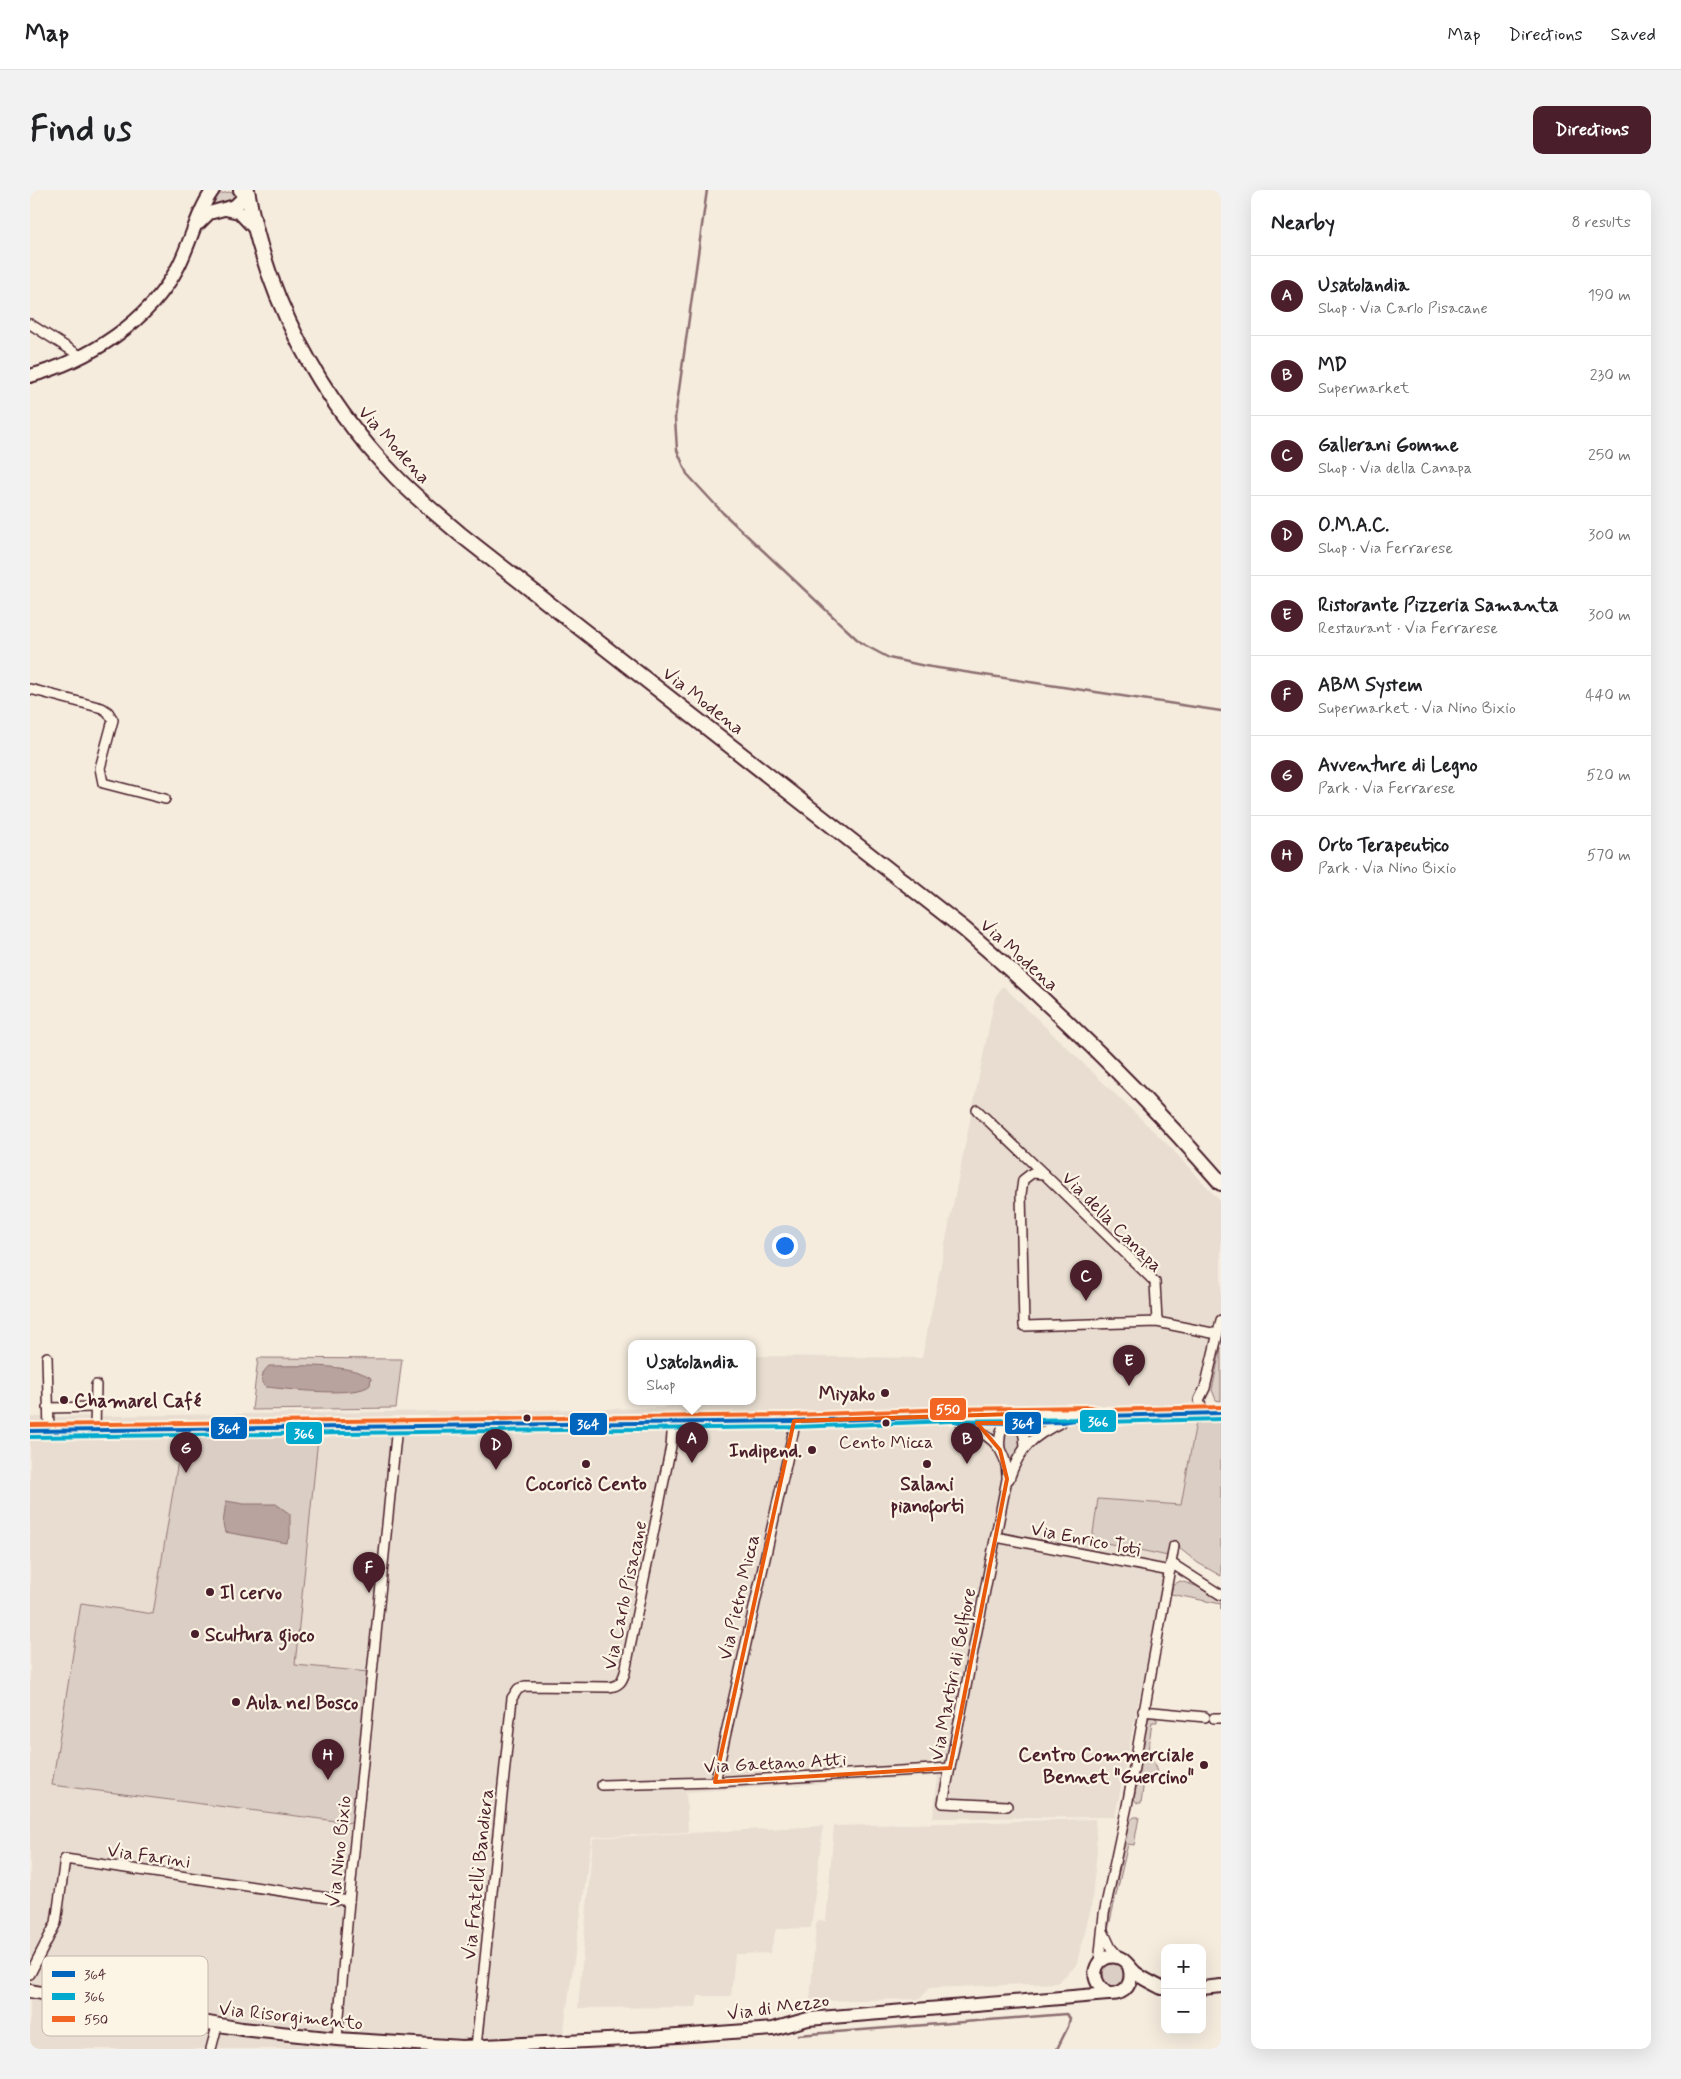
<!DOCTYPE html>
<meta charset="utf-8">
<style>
:root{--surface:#fff;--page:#f2f2f2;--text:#202124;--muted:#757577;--line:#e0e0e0;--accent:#4a1f2b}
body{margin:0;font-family:Mynerve,sans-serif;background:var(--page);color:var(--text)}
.controls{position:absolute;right:15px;bottom:15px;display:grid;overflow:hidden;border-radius:10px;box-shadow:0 5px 20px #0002}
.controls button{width:45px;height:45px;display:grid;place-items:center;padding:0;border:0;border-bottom:1px solid var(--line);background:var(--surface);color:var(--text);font:25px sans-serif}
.you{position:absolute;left:754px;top:1055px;width:18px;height:18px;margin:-12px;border:4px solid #fff;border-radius:50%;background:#1a73e8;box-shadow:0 0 0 8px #1a73e833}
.badge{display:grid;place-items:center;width:32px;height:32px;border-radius:50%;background:var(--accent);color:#fff;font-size:16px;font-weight:700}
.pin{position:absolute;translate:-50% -41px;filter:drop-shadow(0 1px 2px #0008)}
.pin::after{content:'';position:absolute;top:26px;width:18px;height:15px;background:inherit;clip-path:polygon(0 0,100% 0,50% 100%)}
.popup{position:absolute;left:598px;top:1150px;width:128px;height:65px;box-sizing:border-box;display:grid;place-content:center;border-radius:10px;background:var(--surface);filter:drop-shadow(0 1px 4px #0005);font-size:16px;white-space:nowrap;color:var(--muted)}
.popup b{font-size:19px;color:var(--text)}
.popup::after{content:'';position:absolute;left:50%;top:100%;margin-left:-10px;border:10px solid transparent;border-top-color:var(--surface)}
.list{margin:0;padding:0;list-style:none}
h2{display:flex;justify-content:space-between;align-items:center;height:65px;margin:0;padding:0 20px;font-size:21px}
h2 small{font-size:16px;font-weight:400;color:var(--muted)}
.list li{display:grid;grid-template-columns:32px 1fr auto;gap:15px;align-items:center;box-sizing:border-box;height:80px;padding:0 20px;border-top:1px solid var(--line)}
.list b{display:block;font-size:19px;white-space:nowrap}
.list p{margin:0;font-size:16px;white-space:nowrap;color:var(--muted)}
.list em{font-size:16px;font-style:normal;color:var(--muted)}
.map{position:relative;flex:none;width:1191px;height:1859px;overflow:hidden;border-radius:10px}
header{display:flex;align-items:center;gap:30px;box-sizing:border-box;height:70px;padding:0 25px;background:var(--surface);border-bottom:1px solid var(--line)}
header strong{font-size:24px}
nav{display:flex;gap:28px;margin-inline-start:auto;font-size:18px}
.intro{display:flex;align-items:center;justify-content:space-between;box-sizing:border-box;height:120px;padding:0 30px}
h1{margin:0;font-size:35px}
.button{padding:12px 22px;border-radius:10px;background:var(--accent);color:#fff;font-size:18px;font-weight:700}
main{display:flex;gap:30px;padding:0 30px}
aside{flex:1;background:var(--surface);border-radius:10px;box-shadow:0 5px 20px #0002}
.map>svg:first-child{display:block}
.built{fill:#e8ddd0}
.green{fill:#dbcec4;stroke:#927678}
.water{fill:#b8a39e;stroke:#8c6e70}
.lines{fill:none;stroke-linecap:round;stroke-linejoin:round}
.stream{stroke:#8c6e70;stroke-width:2.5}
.street-casing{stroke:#4a1f2b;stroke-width:12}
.secondary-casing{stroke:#4a1f2b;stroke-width:16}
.primary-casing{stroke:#4a1f2b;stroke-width:18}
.street{stroke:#fcf5e5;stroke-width:9}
.secondary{stroke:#fcf5e5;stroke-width:12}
.primary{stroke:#fcf5e5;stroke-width:14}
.bus-1-casing{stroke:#fcf5e5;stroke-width:8}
.bus-2-casing{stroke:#fcf5e5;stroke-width:8}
.bus-3-casing{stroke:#fcf5e5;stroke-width:8}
.bus-1{stroke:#0065bd;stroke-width:4}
.bus-2{stroke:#00a9ce;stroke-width:4}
.bus-3{stroke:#f26522;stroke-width:4}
.marked{fill:none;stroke:#e8590c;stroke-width:4;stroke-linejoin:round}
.poi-dot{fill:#4a1f2b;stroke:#fcf5e5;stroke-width:2}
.labels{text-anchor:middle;stroke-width:4.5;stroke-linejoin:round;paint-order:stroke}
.bus-label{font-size:18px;fill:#4a1f2b;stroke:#fcf5e5}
.street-label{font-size:19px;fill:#4a1f2b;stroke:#fcf5e5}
.poi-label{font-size:19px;font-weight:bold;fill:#4a1f2b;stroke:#fcf5e5;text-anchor:start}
.key{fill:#fcf5e5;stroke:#c7b5ad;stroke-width:1}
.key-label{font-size:14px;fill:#4a1f2b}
.line-badge{stroke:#fcf5e5;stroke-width:2}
.badge-label{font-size:14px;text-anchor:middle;font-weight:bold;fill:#fff}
</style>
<header>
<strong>Map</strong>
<nav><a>Map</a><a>Directions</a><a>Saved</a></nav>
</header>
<div class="intro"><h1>Find us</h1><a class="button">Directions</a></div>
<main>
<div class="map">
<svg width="1191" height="1859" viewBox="0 0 1191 1859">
<rect width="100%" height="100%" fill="#f5ecde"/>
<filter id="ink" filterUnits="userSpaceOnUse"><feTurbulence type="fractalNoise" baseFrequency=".02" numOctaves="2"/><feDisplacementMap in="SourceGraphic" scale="10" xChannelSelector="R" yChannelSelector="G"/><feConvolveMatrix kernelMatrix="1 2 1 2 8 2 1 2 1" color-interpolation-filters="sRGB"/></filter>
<g filter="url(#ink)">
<g class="built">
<polygon points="973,796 1138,955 1191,1012 1191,1165 1182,1200 1166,1232 1151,1315 1068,1309 1062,1350 1138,1366 1085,1627 903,1628 908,1586 656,1602 658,1642 562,1647 531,1859 0,1859 0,1227 634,1218 636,1212 722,1212 722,1166 892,1168 965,807"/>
<polygon points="1065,1629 1067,1661 1061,1718 1046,1776 1027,1793 899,1798 890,1809 780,1811 786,1735 788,1730 796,1731 804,1636"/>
<polygon points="793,1636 781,1738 746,1739 740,1763 705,1764 701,1806 668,1806 666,1817 548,1818 563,1648"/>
</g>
<g class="green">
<polygon points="199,2 206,4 206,10 181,17 178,14 185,5"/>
<polygon points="1191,1157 1191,1211 1186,1210 1182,1200"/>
<polygon points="228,1168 372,1169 366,1218 222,1220"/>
<polygon points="1191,1231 1191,1386 1168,1373 1144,1354 1138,1366 1062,1350 1068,1309 1151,1315 1166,1232"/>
<path d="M980,1238C999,1244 988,1261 980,1273L971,1250L974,1240Z"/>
<polygon points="264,1242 272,1246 288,1248 265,1475 339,1482 322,1633 22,1595 51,1413 123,1424 152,1246"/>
<polygon points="1150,1391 1166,1396 1191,1410 1191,1419 1191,1414 1141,1404 1143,1395"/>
<polygon points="1121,1526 1127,1529 1127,1532 1122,1532 1117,1568 1122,1569 1127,1582 1119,1591 1114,1591 1111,1613 1107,1613 1104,1609 1117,1531"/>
<polygon points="1104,1627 1109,1627 1104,1655 1098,1654 1078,1740 1078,1732 1099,1632"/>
<polygon points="1084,1773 1091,1776 1096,1784 1093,1795 1079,1800 1069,1784 1073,1777"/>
</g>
<g class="water">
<path d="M239,1176C265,1176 320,1173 341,1188L340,1195C328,1208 256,1199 236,1197L232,1193C232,1185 233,1181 239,1176Z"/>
<polygon points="196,1311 214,1314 246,1314 260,1324 260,1346 256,1353 195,1342 193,1334"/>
</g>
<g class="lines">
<g class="stream">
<polyline points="677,0 645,228 647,260 657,284 693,323 831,453 859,468 895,476 1191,521"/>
<polyline points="768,1845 1036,1824 1040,1828 1038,1837 1027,1859"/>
</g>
<defs>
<g id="street">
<polyline points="0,134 52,167"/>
<polyline points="0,499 72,518 78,522 83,530 70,578 73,593 135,609"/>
<polyline points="947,920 1014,984"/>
<polyline points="1127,1132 1125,1092 1014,984 1002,983 993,990 991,1004 994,1136 1127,1132 1187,1144"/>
<polyline points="17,1167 19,1241"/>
<polyline points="18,1218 66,1217"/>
<polyline points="1174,1223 1169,1210 1175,1198 1191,1130"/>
<path d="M930,1232C957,1244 978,1255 977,1289L913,1613L977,1616"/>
<polyline points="65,1240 66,1195"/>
<path d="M970,1259C968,1245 972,1234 982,1224C992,1233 995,1244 995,1257"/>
<path d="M979,1289C990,1257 1003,1246 1032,1232"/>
<polyline points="966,1347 1140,1381"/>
<polyline points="1141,1373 1191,1405"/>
<polyline points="1113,1521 1175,1527"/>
<polyline points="1184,1528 1191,1528"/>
<polyline points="685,1592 764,1239"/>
<polyline points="572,1595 685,1592 920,1578"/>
<polyline points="1073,1741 1081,1758 1091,1769"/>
<polyline points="1069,1773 1074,1724 1097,1616 1144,1356"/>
<polyline points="0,1784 26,1733 35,1669 319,1711"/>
<polyline points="307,1849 319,1711 367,1236"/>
<path d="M446,1857L482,1508L488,1499L495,1496L579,1497C589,1496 592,1492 595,1482L641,1256L643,1232"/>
<polyline points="181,1859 187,1836"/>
</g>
<g id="secondary">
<polyline points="195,19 209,22 226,40"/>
<polyline points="169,33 179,23 205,16 218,3 210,0"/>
<path d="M0,186C59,170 119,132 148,77C161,52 167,22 183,0"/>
<polyline points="1064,1227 1191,1223"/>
<polyline points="0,1241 764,1231 902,1227 921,1225 1060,1223 1072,1226"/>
<path d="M1099,1776C1104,1793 1096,1805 1078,1804C1053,1787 1069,1760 1090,1768C1097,1771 1101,1780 1107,1784C1115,1790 1124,1794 1132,1798"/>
<polyline points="1172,1798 1191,1796"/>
<polyline points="0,1801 212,1839 307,1849 432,1857 619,1848 743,1839 778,1829 1078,1804"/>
</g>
<path id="primary" d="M217,0C236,107 289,208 365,286C385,307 408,325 430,344L934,739C1026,818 1112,902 1191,993"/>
</defs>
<use href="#street" class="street-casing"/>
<use href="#secondary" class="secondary-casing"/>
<use href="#primary" class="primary-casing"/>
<use href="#street" class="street"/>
<use href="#secondary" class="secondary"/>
<use href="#primary" class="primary"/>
<defs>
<polyline id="bus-1" points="0,1241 764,1231 902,1227 930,1232 989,1233 1032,1232 1072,1226 1191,1223"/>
<polyline id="bus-2" points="0,1247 764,1237 921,1231 1059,1229 1072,1232 1191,1229"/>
<polyline id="bus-3" points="0,1235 764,1225 921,1219 1060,1217 1073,1220 1191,1217"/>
</defs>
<use href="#bus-1" class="bus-1-casing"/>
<use href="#bus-2" class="bus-2-casing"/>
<use href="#bus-3" class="bus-3-casing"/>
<use href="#bus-1" class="bus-1"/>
<use href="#bus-2" class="bus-2"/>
<use href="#bus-3" class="bus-3"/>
</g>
</g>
<path class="marked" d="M982,1224L975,1233H947L970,1260L977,1289L920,1578L685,1592L764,1231Z"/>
<g class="poi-dot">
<circle cx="855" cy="1203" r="5"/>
<circle cx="34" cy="1210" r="5"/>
<circle cx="497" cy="1228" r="4.5"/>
<circle cx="856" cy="1233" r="4.5"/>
<circle cx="782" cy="1260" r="5"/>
<circle cx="556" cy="1274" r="5"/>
<circle cx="897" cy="1274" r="5"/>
<circle cx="180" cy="1402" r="5"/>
<circle cx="165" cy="1444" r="5"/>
<circle cx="206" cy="1512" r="5"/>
<circle cx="1174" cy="1575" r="5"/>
</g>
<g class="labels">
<g class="bus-label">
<text x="856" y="1258">Cento Micca</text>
</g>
<g class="street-label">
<text transform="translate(365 254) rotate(48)" y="7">Via Modena</text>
<text transform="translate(674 510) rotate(38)" y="7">Via Modena</text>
<text transform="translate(990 764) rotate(42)" y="7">Via Modena</text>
<text transform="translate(1083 1031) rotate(45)" y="7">Via della Canapa</text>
<text transform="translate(1056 1348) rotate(11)" y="7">Via Enrico Toti</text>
<text transform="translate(594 1405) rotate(-78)" y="7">Via Carlo Pisacane</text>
<text transform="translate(708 1407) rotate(-77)" y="7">Via Pietro Micca</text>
<text transform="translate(922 1484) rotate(-79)" y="7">Via Martiri di Belfiore</text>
<text transform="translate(745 1572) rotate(-3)" y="7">Via Gaetano Atti</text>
<text transform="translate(308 1661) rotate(-84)" y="7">Via Nino Bixio</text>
<text transform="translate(119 1665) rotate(8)" y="7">Via Farini</text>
<text transform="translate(447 1684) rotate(-84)" y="7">Via Fratelli Bandiera</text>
<text transform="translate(748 1816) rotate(-8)" y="7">Via di Mezzo</text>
<text transform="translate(261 1825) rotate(6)" y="7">Via Risorgimento</text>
</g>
<g class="poi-label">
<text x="845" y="1210" text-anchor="end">Miyako</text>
<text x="44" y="1217">Chamarel Café</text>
<text x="772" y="1267" text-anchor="end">Indipend.</text>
<text x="556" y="1300" text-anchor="middle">Cocoricò Cento</text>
<text x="897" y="1300" text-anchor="middle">Salani<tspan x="897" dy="22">pianoforti</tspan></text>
<text x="190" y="1409">Il cervo</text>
<text x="175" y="1451">Scultura gioco</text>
<text x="216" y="1519">Aula nel Bosco</text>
<text x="1164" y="1571" text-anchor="end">Centro Commerciale<tspan x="1164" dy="22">Bennet "Guercino"</tspan></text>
</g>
</g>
<rect x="12" y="1766" width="166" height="80" rx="8" class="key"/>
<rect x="22" y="1781" width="23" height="6" fill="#0065bd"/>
<rect x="22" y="1803" width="23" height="7" fill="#00a9ce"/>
<rect x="22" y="1826" width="23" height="6" fill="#f26522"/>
<g class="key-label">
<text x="54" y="1789">364</text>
<text x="54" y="1811">366</text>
<text x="54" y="1834">550</text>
</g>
<g class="line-badge">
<rect x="899" y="1207" width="38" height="24" rx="5" fill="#f26522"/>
<rect x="1049" y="1219" width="38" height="24" rx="5" fill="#00a9ce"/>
<rect x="974" y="1221" width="38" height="24" rx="5" fill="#0065bd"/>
<rect x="539" y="1222" width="39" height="24" rx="5" fill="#0065bd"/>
<rect x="180" y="1226" width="38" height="24" rx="5" fill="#0065bd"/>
<rect x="255" y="1231" width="38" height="24" rx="5" fill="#00a9ce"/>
</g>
<g class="badge-label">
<text x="918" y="1224">550</text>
<text x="1068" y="1236">366</text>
<text x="993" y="1238">364</text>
<text x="558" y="1239">364</text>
<text x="199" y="1243">364</text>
<text x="274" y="1248">366</text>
</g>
</svg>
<div class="controls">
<button>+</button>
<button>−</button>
</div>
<div class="you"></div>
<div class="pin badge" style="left:662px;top:1273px">A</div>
<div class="popup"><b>Usatolandia</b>Shop</div>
<div class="pin badge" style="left:937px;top:1274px">B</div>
<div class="pin badge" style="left:1056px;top:1111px">C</div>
<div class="pin badge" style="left:466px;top:1280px">D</div>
<div class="pin badge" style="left:1099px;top:1196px">E</div>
<div class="pin badge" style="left:339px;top:1403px">F</div>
<div class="pin badge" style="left:156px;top:1283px">G</div>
<div class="pin badge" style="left:298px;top:1590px">H</div>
</div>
<aside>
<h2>Nearby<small>8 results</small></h2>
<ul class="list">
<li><span class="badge">A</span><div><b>Usatolandia</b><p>Shop · Via Carlo Pisacane</p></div><em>190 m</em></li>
<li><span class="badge">B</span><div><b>MD</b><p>Supermarket</p></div><em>230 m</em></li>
<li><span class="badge">C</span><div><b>Gallerani Gomme</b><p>Shop · Via della Canapa</p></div><em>250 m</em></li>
<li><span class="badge">D</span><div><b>O.M.A.C.</b><p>Shop · Via Ferrarese</p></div><em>300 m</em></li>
<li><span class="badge">E</span><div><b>Ristorante Pizzeria Samanta</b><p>Restaurant · Via Ferrarese</p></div><em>300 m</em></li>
<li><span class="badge">F</span><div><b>ABM System</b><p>Supermarket · Via Nino Bixio</p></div><em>440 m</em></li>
<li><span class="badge">G</span><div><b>Avventure di Legno</b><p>Park · Via Ferrarese</p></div><em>520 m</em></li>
<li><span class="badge">H</span><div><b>Orto Terapeutico</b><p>Park · Via Nino Bixio</p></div><em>570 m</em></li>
</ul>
</aside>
</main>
